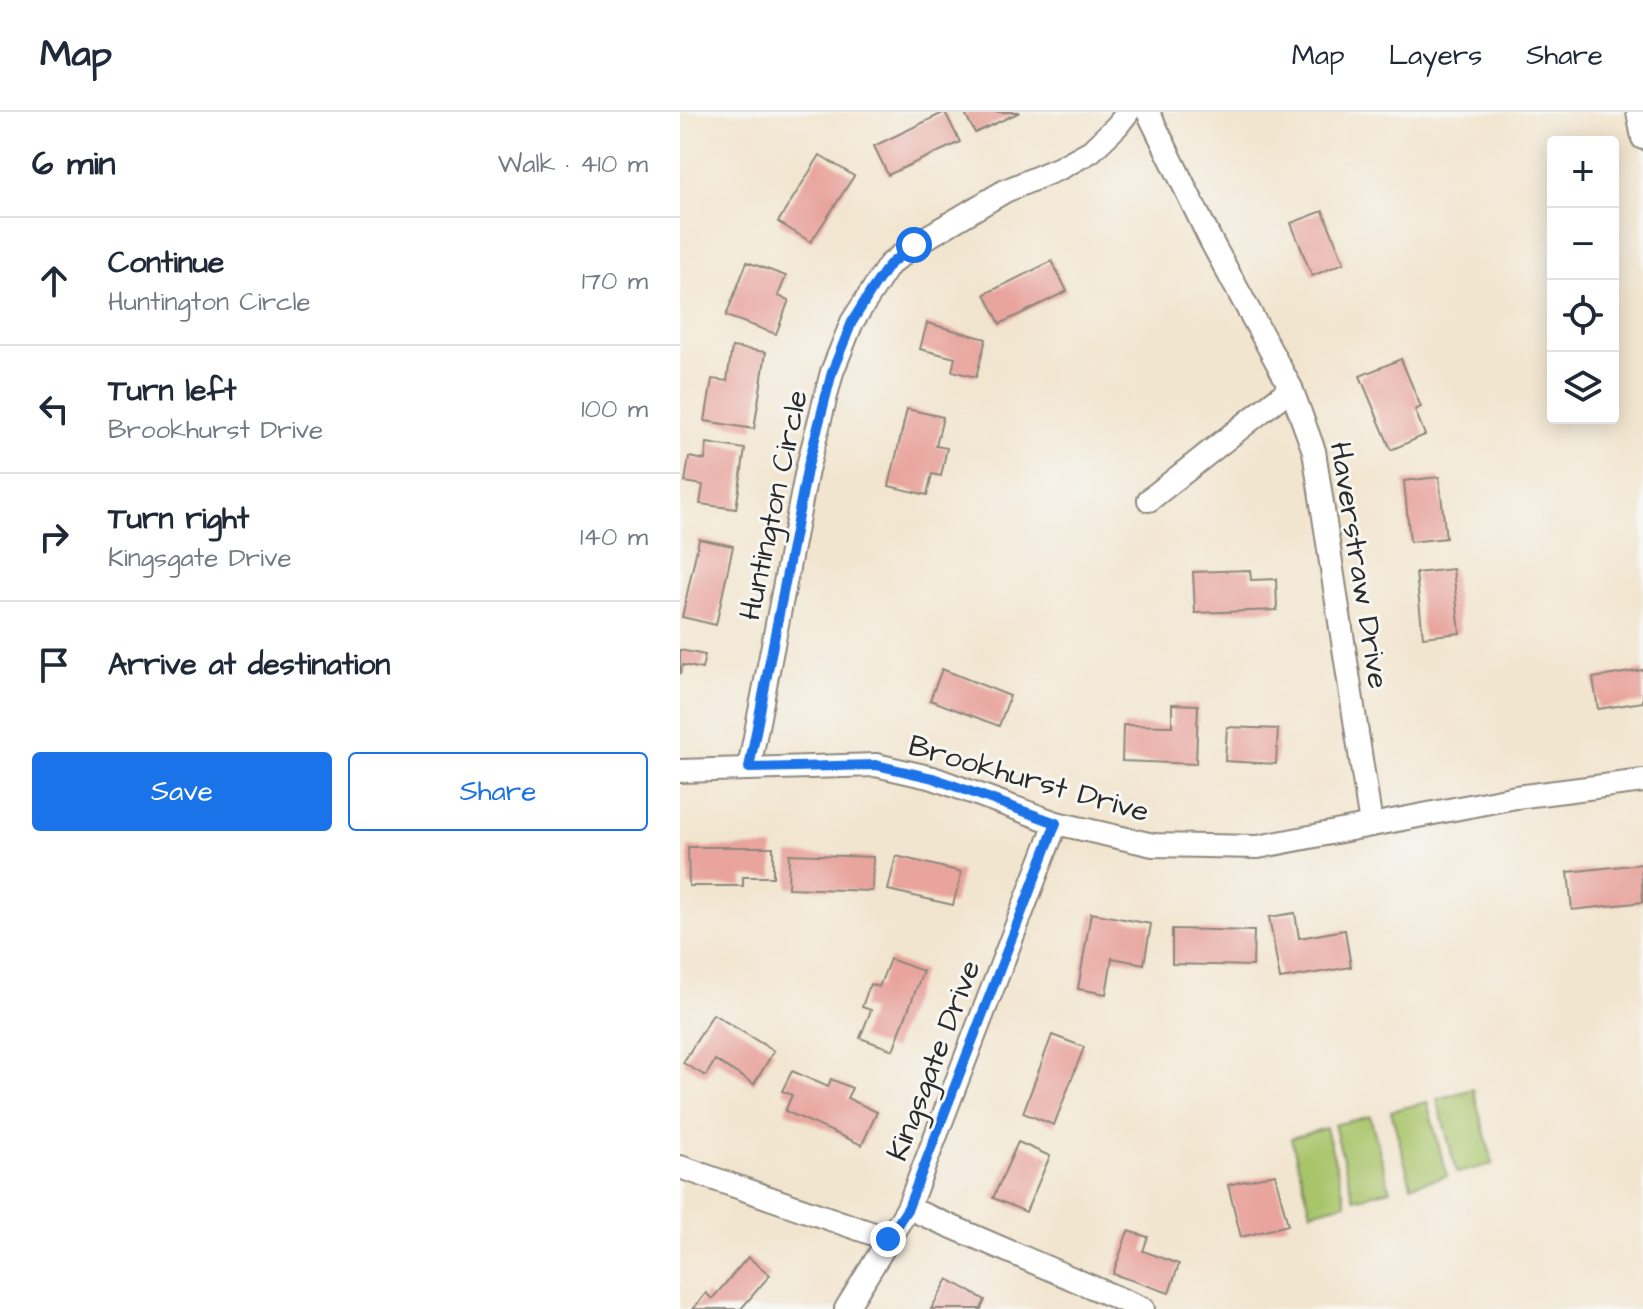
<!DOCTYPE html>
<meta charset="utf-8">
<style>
:root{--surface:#fff;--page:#f2f2f3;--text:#1f2937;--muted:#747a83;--line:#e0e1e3;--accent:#1a73e8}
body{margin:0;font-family:"Architects Daughter",sans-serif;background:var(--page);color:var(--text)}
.controls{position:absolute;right:24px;top:24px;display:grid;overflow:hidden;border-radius:8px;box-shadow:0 4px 20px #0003}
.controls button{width:72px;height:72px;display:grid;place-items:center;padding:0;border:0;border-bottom:2px solid var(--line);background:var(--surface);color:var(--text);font:40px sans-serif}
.stop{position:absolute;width:24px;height:24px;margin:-18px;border:6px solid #1a73e8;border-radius:50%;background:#fff}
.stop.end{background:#1a73e8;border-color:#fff;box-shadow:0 2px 8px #0008}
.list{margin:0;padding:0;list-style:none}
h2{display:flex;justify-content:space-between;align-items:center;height:104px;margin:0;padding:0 32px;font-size:34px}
h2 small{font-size:26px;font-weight:400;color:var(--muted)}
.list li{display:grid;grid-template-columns:52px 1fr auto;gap:24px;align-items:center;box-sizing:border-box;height:128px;padding:0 32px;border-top:2px solid var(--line)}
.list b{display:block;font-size:30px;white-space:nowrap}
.list p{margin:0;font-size:26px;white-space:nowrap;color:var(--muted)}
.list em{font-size:26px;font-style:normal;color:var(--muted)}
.actions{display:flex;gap:16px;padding:24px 32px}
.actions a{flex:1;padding:18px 0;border:2px solid var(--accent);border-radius:8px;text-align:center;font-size:28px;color:var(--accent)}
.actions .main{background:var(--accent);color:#fff}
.icon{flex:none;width:44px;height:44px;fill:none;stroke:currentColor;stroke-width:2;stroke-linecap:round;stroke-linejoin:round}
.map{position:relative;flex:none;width:963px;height:1197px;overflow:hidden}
header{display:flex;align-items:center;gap:48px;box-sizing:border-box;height:112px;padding:0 40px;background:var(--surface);border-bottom:2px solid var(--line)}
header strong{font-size:38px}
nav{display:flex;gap:44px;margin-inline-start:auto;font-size:28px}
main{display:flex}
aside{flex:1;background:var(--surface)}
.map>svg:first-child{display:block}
.park{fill:#a9c56b;stroke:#6a784b;stroke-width:2}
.building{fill:#e8a49d}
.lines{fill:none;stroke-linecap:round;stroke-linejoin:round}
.minor-casing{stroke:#8e887d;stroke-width:26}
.minor{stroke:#fff;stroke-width:22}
.route{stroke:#1a73e8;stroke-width:10}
.labels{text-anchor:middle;stroke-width:6;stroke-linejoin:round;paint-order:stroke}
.street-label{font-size:30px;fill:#2b2b2b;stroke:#f6f6f2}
</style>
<header>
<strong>Map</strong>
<nav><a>Map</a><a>Layers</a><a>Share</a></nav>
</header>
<main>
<aside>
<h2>6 min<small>Walk · 410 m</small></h2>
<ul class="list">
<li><svg class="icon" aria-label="ahead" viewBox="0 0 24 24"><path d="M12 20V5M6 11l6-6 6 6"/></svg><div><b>Continue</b><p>Huntington Circle</p></div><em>170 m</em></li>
<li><svg class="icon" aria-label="left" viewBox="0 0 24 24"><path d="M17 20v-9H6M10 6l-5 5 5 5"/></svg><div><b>Turn left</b><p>Brookhurst Drive</p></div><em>100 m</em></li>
<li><svg class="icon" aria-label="right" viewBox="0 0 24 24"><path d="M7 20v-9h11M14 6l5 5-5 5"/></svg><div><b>Turn right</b><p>Kingsgate Drive</p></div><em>140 m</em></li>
<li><svg class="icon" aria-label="arrive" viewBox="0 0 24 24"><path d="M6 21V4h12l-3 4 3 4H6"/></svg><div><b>Arrive at destination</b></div></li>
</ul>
<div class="actions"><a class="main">Save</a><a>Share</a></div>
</aside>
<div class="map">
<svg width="963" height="1197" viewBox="0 0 963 1197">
<rect width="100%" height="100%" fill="#f6f6f2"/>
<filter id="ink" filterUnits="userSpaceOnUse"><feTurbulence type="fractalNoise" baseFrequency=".0125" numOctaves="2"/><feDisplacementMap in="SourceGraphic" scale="16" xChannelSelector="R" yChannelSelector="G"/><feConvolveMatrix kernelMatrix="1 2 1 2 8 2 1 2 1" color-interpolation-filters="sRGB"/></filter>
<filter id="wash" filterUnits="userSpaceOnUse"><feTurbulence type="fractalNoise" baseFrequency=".006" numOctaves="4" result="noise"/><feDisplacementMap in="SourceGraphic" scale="32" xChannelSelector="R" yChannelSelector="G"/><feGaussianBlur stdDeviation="1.8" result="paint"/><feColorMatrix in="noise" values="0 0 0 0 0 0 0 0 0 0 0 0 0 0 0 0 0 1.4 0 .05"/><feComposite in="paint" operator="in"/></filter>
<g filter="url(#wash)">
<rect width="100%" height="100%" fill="#f2e5cf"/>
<g class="park">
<polygon points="793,977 813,1052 777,1061 757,987"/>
<polygon points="747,990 767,1064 731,1073 711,999"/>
<polygon points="690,1004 710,1078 674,1087 654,1013"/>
<polygon points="646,1016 666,1091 631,1100 611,1026"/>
</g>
<g id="blocks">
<g class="building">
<polygon points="265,0 280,30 208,63 194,34"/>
<polygon points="284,0 340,0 295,21"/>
<polygon points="140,43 174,64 131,130 98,110"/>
<polygon points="643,99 664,151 632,164 611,111"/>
<polygon points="372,149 387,179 320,212 305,182"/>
<polygon points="67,150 106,164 98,184 109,188 96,222 46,204"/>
<polygon points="247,211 306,227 296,265 272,259 275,246 240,237"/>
<polygon points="52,235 86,240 74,317 25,309 32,267 47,269"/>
<polygon points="721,247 741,295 735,298 745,323 711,338 680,264"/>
<polygon points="227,297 263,305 256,334 267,336 261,364 252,362 247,383 209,374"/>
<polygon points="27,331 65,337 56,397 20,392 23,373 5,370 9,345 25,348"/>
<polygon points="759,365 766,426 730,430 724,369"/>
<polygon points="19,427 53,434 36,513 2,505"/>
<polygon points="773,457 780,521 743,525 736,461"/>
<polygon points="570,458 571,468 596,467 597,498 515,501 513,460"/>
<polygon points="0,538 25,543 22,557 3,553 0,562"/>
<polygon points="262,557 330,584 319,614 250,588"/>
<polygon points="963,558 963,590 918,597 913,566"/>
<polygon points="492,592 518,593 516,652 442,649 443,613 492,614"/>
<polygon points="547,615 598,617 596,652 545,649"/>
<polygon points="8,735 93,735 93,765 63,765 63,774 9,774"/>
<polygon points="109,742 193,745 192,779 108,776"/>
<polygon points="216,744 282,760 273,793 208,778"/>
<polygon points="961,752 963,790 892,798 888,760"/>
<polygon points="411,801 471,812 464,852 432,846 426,882 398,877"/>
<polygon points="615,801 619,826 665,818 671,855 600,867 589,805"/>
<polygon points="492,817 574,819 573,854 492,852"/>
<polygon points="210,847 243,859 213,938 180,926 191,898 182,895 190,872 199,875"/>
<polygon points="33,902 94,939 74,972 35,948 26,964 3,951"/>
<polygon points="372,923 404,935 374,1013 343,1001"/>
<polygon points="112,959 148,975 151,967 172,976 167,986 197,1000 182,1033 105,999 112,983 102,979"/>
<polygon points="338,1030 370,1044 346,1100 313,1086"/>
<polygon points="595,1062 608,1113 561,1125 548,1073"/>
<polygon points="448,1119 468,1125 463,1139 499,1152 489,1181 433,1162"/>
<polygon points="68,1145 90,1163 61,1197 13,1197 26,1181 32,1187"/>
<polygon points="268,1167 305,1188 301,1197 251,1197"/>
</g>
</g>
</g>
<g filter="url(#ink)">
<use href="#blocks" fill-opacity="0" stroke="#8e887d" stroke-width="2"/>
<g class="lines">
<defs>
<g id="minor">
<polyline points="468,0 531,129 611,276 634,339 691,713"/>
<polyline points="958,0 963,26"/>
<polyline points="469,388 611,276"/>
<polyline points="69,656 127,358 152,260 172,210 209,153 234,133 325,79 380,56 411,39 437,14 448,0"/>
<polyline points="0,659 196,653 253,666 376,711 473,733 578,735 836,685 963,669"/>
<polyline points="0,1055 208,1127"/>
<polyline points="228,1096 463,1197"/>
<polyline points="166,1197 228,1096 376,711"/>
</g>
</defs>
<use href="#minor" class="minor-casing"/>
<use href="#minor" class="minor"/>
</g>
</g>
<g class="lines" filter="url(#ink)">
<polyline class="route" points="208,1127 228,1096 376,711 253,666 196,653 69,656 127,358 152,260 172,210 193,176 209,153 234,133"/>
</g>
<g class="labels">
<g class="street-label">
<text transform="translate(93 393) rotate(-78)" y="10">Huntington Circle</text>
<text transform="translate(680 453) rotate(81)" y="10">Haverstraw Drive</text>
<text transform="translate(349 666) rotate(16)" y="10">Brookhurst Drive</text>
<text transform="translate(253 948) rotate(-69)" y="10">Kingsgate Drive</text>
</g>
</g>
</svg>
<div class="controls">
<button>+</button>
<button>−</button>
<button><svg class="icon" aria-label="locate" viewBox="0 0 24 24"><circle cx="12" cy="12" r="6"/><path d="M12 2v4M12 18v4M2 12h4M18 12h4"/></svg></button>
<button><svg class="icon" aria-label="layers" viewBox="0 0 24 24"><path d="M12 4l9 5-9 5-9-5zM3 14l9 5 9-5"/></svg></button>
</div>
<div class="stop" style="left:234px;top:133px"></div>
<div class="stop end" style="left:208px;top:1127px"></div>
</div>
</main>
